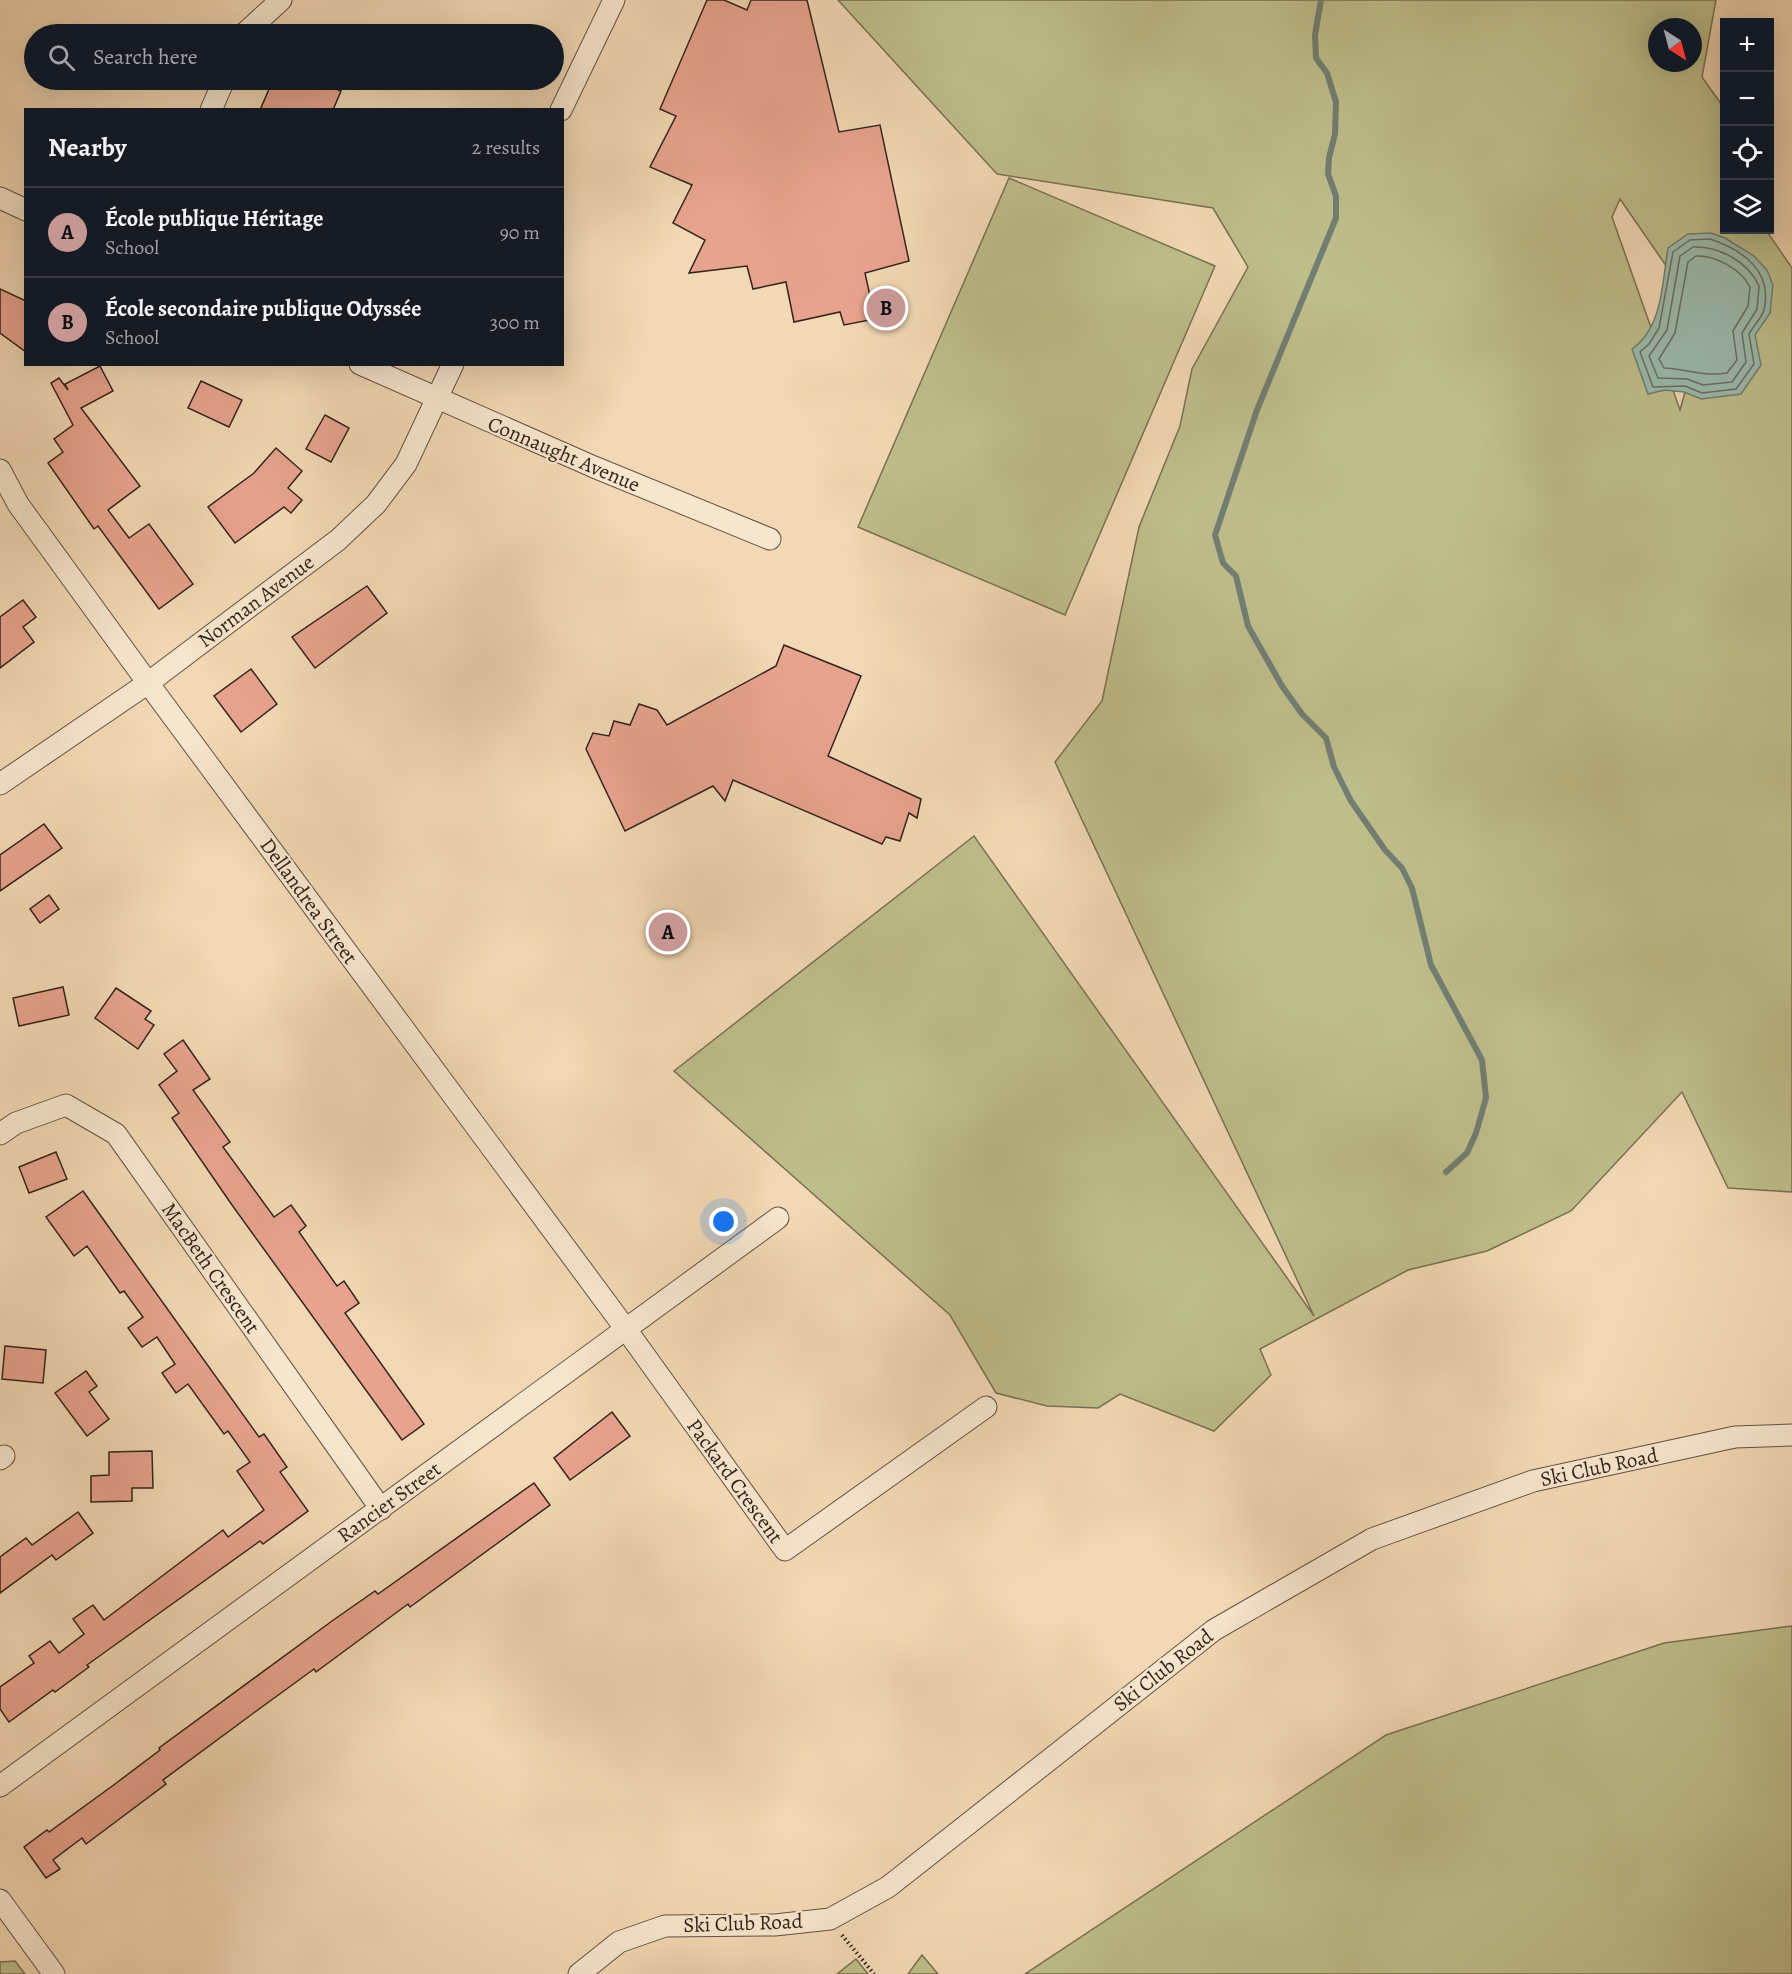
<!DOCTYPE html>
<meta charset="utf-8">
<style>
:root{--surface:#171b24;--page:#242831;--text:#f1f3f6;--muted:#9ea1a6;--line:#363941;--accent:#c59692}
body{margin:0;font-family:Alegreya,serif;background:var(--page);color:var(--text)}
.controls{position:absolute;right:18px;top:18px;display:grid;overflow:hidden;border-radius:0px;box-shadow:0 6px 24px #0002}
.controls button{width:54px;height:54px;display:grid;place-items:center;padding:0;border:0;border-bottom:2px solid var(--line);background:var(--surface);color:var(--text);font:30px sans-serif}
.compass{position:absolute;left:1648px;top:18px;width:54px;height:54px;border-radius:50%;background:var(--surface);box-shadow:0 6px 24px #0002;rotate:144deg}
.you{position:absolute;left:724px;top:1222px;width:21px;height:21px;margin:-15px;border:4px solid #fff;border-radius:50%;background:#1a73e8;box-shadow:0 0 0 9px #1a73e833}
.badge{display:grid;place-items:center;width:39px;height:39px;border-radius:50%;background:var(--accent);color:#111;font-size:20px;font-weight:700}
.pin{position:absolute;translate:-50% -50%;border:3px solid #fff;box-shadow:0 2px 6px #0006}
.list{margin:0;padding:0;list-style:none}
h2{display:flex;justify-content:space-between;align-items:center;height:78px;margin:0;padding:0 24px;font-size:26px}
h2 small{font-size:20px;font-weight:400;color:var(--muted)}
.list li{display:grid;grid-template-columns:39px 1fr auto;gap:18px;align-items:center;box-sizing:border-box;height:90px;padding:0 24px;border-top:2px solid var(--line)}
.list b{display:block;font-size:22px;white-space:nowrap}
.list p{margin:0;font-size:20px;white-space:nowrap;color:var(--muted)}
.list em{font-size:20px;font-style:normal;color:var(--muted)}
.icon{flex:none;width:33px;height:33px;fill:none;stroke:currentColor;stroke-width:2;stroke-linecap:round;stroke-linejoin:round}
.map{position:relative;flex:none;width:1792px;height:1974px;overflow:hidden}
.search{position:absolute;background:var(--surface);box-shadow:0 6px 24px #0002;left:24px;top:24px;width:540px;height:66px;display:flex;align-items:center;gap:15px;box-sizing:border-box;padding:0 21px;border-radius:33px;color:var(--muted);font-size:22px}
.panel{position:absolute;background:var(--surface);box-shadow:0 6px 24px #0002;left:24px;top:108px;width:540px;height:258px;border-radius:0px}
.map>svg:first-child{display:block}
.green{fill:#bebe8b;stroke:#797152;stroke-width:1.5;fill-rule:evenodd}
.water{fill:#9bbaac;stroke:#727e72;stroke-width:1.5}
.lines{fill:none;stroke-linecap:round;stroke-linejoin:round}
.shore{stroke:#686f63;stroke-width:1.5}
.stream{stroke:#727e72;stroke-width:6}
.building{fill:#e8a38e;stroke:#34241a;stroke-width:1.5}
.minor-casing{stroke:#645140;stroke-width:23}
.path{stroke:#34241a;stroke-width:4;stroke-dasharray:1.5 3;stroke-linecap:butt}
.minor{stroke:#f7e6ce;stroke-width:21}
.labels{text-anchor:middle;stroke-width:4.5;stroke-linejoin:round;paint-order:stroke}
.street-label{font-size:21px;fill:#34241a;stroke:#f7e6ce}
</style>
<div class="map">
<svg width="1792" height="1974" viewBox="0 0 1792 1974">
<rect width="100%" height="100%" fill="#f2d8b4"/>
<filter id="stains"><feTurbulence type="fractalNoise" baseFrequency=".00333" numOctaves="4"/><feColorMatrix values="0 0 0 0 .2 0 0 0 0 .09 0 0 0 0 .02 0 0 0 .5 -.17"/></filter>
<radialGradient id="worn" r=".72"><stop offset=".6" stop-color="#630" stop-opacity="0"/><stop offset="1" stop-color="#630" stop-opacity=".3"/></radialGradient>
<g class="green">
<path d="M838,0H1716L1702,77L1724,108V230H1766L1792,268V1192L1728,1188L1682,1092L1571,1211L1487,1251L1408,1270L1260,1349L1271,1375L1214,1431L1120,1394L1098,1408L1047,1406L996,1393L950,1315L674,1071L974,836L1314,1316L1055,762L1102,701L1139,527L1180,426L1192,369L1248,267L1213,208L997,174ZM1657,27H1693V63H1657ZM1620,199L1678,283L1696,352L1680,410L1612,217Z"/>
<polygon points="1009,178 1215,266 1065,615 858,527"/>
<polygon points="1792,1626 1792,1974 1025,1974 1386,1735 1664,1643"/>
<polygon points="922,1955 938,1974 908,1974"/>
<polygon points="856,1959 868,1974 837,1974"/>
<polygon points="15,1961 25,1974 0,1974 0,1962"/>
</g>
<path class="water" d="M1688,234L1711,233L1725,238L1754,256L1767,270L1773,285L1770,313L1755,335L1761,365L1741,394L1701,399L1684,392L1665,390L1648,394L1632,349C1663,327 1662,283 1668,248Z"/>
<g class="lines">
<g class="shore">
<path d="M1710,239C1743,250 1773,271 1764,310C1762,318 1753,326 1749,334L1754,364L1736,389L1702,393L1685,386L1653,387L1640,352L1649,344L1659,328L1673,252L1690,240Z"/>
<path d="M1693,247C1718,246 1748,261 1759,286L1757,309L1742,333L1746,362L1732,382L1703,385L1687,379L1658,378L1649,356L1667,330L1680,256Z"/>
<path d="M1696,256C1715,255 1741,269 1750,287L1748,306L1733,331L1737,360L1727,373C1703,377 1688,369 1664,368L1659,359L1675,333L1688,262Z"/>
</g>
<polyline class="stream" points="1321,0 1315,35 1316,58 1327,73 1336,102 1335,134 1329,158 1328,174 1336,196 1336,218 1257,410 1215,535 1223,563 1236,576 1248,626 1282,686 1302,714 1326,738 1334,767 1351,801 1385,850 1402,868 1412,888 1431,965 1482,1060 1486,1098 1476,1133 1467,1153 1446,1172"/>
</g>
<g class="building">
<polygon points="707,0 724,0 747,10 751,0 807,0 839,132 880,125 909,261 865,273 875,319 844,325 840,312 794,322 786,282 753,289 747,266 689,273 705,240 673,223 692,185 650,167 676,116 660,109"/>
<polygon points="273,80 314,80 341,91 333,110 260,110"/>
<polygon points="0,289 26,301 26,352 0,333"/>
<polygon points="100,366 113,391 81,408 140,486 108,510 129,538 149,524 193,584 159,609 98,526 94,529 48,463 63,452 54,439 73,425 51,383 59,378 68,390 65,384"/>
<polygon points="201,381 242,400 229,427 188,408"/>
<polygon points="325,415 349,428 331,462 306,449"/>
<polygon points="276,448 302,471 288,488 302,500 291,513 284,507 235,543 208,507 254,473"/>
<polygon points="367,586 387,613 315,668 292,637"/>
<polygon points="23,600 36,617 23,627 34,642 0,668 0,617"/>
<polygon points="784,645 861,676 828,756 921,799 917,818 909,813 900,841 886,837 882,844 733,780 725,801 713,786 625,831 586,749 593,733 609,736 614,721 630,725 639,704 657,710 667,725 776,666"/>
<polygon points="251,669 277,704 241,732 214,696"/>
<polygon points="44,824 62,848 0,891 0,855"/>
<polygon points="49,895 59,909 40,923 30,909"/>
<polygon points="63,987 69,1015 19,1026 13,998"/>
<polygon points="116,988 151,1011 145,1019 154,1025 138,1049 95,1018"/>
<polygon points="183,1040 210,1079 193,1090 230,1142 223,1147 274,1217 291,1205 306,1226 299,1232 337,1286 344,1281 359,1303 345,1313 424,1424 402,1440 232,1205 172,1118 179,1113 159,1085 177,1071 164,1054"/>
<polygon points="56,1152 67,1179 29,1193 19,1167"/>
<polygon points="83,1191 259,1437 264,1434 287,1467 280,1472 308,1511 263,1544 260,1541 87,1665 89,1667 55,1692 53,1690 9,1722 0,1709 0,1687 34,1663 29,1656 50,1641 59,1653 84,1634 73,1619 93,1605 104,1620 223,1530 228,1537 264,1510 237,1471 250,1462 228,1431 224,1434 188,1384 176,1393 162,1373 175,1364 157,1337 142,1347 128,1328 143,1317 124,1291 120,1293 87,1246 74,1256 46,1217"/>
<polygon points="5,1346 46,1350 43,1383 2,1379"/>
<polygon points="86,1371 97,1386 89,1392 109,1419 87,1436 55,1393"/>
<polygon points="612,1412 630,1436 570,1480 554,1458"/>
<polygon points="152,1451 153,1488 132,1488 132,1501 91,1502 91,1476 109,1475 109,1452"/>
<polygon points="534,1483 550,1505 410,1607 408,1604 316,1672 314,1669 255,1712 163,1780 166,1784 86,1844 82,1838 53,1860 60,1869 46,1878 24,1847 47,1830 49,1832 115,1784 160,1750 159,1748 332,1621 375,1591 378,1594"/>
<polygon points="78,1512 93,1533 56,1560 52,1555 0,1593 0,1557 26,1538 32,1545"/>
</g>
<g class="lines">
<defs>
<g id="minor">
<polyline points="244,34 281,0"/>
<polyline points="211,110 224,80"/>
<polyline points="561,110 614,0"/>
<polyline points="0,198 26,210"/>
<polyline points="360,364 594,467 770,539"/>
<polyline points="0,470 18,504 148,683 625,1328 785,1550 986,1407"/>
<polyline points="0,784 148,683 338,540 376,504 406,464 453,364"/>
<polyline points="0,1134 16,1123 66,1105 116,1134 381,1509"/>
<polyline points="0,1459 4,1456"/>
<polyline points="0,1786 778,1218"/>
<polyline points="0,1900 54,1974"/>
<polyline points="579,1974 619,1942 665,1926 775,1925 830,1919 888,1887 1214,1630 1372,1539 1533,1481 1735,1437 1792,1435"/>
</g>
</defs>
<use href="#minor" class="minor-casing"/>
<polyline class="path" points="842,1935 874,1974"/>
<use href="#minor" class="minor"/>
</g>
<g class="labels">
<g class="street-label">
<text transform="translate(564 454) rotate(23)" y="7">Connaught Avenue</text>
<text transform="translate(256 601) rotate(-37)" y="7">Norman Avenue</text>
<text transform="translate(309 901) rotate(54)" y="7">Dellandrea Street</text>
<text transform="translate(211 1268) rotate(55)" y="7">MacBeth Crescent</text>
<text transform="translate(1599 1467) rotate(-12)" y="7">Ski Club Road</text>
<text transform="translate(735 1481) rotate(54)" y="7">Packard Crescent</text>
<text transform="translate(389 1502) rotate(-36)" y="7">Rancier Street</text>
<text transform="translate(1163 1670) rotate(-38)" y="7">Ski Club Road</text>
<text transform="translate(743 1923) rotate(-2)" y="7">Ski Club Road</text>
</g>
</g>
<rect width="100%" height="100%" filter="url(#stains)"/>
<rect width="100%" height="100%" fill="url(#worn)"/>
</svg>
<div class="controls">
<button>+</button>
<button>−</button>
<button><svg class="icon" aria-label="locate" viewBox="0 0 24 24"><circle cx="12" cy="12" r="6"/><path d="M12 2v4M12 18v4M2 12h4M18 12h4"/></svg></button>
<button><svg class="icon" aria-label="layers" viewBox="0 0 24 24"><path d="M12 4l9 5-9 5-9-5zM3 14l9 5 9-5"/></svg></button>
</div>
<svg class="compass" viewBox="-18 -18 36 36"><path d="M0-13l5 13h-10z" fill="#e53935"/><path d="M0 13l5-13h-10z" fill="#9ea1a6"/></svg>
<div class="you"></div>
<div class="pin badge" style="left:668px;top:932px">A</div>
<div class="pin badge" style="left:886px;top:308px">B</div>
<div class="search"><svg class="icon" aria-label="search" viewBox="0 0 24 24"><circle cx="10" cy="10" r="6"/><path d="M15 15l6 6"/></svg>Search here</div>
<section class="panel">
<h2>Nearby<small>2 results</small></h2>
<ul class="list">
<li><span class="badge">A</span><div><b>École publique Héritage</b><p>School</p></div><em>90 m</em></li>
<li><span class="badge">B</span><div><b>École secondaire publique Odyssée</b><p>School</p></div><em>300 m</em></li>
</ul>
</section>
</div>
